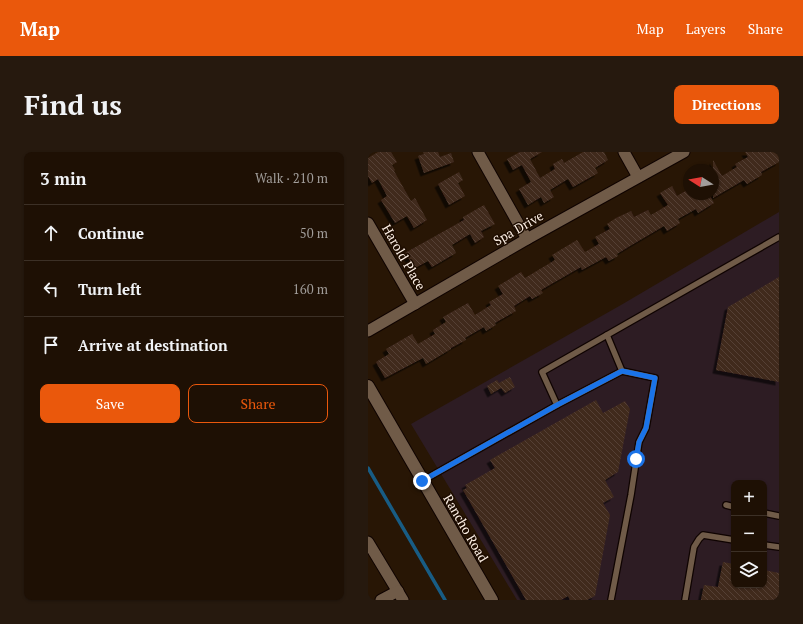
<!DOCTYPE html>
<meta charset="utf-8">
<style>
:root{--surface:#1e1004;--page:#26190e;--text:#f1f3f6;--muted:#a19d9a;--line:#3c3026;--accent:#ea580c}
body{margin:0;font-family:"PT Serif",serif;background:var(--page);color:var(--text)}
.controls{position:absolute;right:12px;bottom:12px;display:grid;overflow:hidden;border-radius:8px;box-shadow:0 1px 3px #0004}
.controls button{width:36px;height:36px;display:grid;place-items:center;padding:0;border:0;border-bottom:1px solid var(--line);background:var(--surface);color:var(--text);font:20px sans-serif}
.compass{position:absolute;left:315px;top:12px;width:36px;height:36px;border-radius:50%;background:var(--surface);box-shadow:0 1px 3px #0004;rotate:281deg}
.stop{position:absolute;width:12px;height:12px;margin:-9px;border:3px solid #1a73e8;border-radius:50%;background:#fff}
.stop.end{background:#1a73e8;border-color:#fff;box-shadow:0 1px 4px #0008}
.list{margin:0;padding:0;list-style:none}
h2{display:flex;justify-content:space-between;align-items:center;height:52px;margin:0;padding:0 16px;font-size:17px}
h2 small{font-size:13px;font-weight:400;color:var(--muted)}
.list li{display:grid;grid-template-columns:26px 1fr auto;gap:12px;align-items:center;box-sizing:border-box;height:56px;padding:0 16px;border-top:1px solid var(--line)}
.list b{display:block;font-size:15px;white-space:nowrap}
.list em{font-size:13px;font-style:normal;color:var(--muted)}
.actions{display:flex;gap:8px;padding:12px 16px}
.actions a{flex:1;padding:9px 0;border:1px solid var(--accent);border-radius:8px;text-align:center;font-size:14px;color:var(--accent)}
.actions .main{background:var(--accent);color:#fff}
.icon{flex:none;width:22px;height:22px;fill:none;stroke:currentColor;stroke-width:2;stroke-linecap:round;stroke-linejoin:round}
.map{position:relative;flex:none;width:411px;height:448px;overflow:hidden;border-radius:8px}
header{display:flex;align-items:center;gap:24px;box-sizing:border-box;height:56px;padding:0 20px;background:var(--accent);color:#fff}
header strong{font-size:19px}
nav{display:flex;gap:22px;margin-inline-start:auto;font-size:14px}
.intro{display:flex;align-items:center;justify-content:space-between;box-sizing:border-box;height:96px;padding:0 24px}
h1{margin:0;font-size:28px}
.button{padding:10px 18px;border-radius:8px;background:var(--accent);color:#fff;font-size:14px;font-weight:700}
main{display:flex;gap:24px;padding:0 24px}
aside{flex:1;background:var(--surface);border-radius:8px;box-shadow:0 1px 3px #0004}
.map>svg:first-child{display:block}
.industrial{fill:#2d1c23;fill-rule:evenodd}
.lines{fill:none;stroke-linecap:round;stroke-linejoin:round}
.stream{stroke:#185c84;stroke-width:3.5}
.building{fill:url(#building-back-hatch);filter:url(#shadow)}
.service-casing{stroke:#0f0300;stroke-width:8}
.minor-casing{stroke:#0f0300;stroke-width:13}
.tertiary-casing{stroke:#0f0300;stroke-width:14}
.service{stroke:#705b48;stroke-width:5.5}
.minor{stroke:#705b48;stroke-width:11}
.tertiary{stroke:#705b48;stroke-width:12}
.route{stroke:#1a73e8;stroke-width:5}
.labels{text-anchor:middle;stroke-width:3;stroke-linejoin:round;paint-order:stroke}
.street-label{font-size:13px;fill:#fdf0e5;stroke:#1e0d00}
</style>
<header>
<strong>Map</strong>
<nav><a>Map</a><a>Layers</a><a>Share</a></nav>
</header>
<div class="intro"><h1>Find us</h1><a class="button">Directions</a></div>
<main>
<aside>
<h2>3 min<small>Walk · 210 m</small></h2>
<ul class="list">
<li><svg class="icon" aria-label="ahead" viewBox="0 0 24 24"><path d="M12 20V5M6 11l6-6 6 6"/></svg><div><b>Continue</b></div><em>50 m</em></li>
<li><svg class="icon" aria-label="left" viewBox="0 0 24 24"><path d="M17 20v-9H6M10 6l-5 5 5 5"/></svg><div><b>Turn left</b></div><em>160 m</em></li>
<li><svg class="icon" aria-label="arrive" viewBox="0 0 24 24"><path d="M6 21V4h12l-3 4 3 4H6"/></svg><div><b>Arrive at destination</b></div></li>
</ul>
<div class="actions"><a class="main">Save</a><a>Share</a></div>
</aside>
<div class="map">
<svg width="411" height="448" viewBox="0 0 411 448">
<defs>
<pattern id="building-back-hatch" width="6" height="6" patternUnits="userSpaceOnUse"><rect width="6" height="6" fill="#412a1f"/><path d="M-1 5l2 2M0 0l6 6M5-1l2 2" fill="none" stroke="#543f35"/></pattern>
<filter id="shadow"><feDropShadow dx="-3.5" dy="3.5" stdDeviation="0" flood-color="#0009"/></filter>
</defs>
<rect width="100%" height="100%" fill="#281605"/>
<path class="industrial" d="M411,60V448H149L43,272L253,153ZM366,331H396V433H366Z"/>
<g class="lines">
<polyline class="stream" points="0,316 77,448"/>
</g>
<g class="building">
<polygon points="10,0 23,0 29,10 24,13 27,18 26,19 43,49 47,46 59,68 46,76 39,64 27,71 13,48 19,44 10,27 4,31 0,24 0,6"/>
<polygon points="55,0 70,0 72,5 83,1 86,10 56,21 50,4 56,2"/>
<polygon points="152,0 174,0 162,7 172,26 187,17 185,12 194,7 196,11 215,0 236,0 240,8 227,16 230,21 205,35 200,27 182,38 186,45 176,51 173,45 160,53 151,37 163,30 154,13 145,18 139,7"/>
<polygon points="377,0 411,0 411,10 393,20 394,23 379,32 376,28 345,46 345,8 354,24 369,15 367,12 380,5"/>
<polygon points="91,20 95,28 90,31 97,44 81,53 70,32"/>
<polygon points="304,34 309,44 321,37 321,42 341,42 346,51 330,61 328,57 310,67 312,71 299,79 296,74 262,94 249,102 250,104 241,109 238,105 214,118 213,115 173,138 175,141 164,147 162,144 146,154 148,159 127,171 128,173 118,179 116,175 97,186 98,188 83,196 83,197 58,212 55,206 17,226 8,210 21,202 18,197 44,182 50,192 67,182 65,178 78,170 75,165 100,151 107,163 123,153 121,150 135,142 130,134 153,120 157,126 187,108 184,103 209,88 217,100 231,92 227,85 242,77 239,72 248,66 263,59 266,65 280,58 283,63 300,53 292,41"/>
<polygon points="116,53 127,72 113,79 116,85 107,91 102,82 84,93 88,101 64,115 60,109 47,116 37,101 96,68 95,65"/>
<polygon points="411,125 411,230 348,218 360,155"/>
<polygon points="142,225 147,235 137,241 133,236 123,242 119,234 129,228 131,231"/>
<polygon points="228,248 235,261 257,249 262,257 250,320 237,328 246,345 235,351 242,363 227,444 219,448 202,448 200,444 193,448 158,448 95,338 99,336 97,333 127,316 122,308"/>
<polygon points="355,410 366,412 366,433 396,433 396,418 411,421 411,448 333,448 336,433 350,435"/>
</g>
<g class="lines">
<defs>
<g id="service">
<polyline points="239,183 254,219"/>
<polyline points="189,253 254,219 287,226 278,276 271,290 263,343 243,448"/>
<polyline points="54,329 189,253 174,220 411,85"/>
<polyline points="358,353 366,355"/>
<polyline points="396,361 411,364"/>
<polyline points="396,393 411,395"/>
<polyline points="317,448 326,395 331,387 335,383 366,388"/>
</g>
<g id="minor">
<polyline points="110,0 159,87"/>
<polyline points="256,0 270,25"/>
<polyline points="0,71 47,152"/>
<polyline points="0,179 159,87 316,0"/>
<polyline points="0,390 35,448"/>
<polyline points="13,448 30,439"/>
</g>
<polyline id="tertiary" points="0,234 124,448"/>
</defs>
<use href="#service" class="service-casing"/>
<use href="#minor" class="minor-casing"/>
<use href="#tertiary" class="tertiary-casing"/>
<use href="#service" class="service"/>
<use href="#minor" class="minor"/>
<use href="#tertiary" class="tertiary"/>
</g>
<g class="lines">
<polyline class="route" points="54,329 189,253 254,219 287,226 278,276 271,290 268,307"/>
</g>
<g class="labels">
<g class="street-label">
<text transform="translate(150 76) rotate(-30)" y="5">Spa Drive</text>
<text transform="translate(36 105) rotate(60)" y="5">Harold Place</text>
<text transform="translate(98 376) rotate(60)" y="5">Rancho Road</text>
</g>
</g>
</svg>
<div class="controls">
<button>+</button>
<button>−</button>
<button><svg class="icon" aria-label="layers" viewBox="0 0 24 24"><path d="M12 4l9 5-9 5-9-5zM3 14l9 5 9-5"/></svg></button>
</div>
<svg class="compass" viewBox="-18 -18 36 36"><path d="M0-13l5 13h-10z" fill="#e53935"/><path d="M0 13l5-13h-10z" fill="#a19d9a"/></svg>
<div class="stop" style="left:268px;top:307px"></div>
<div class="stop end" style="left:54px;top:329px"></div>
</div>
</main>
